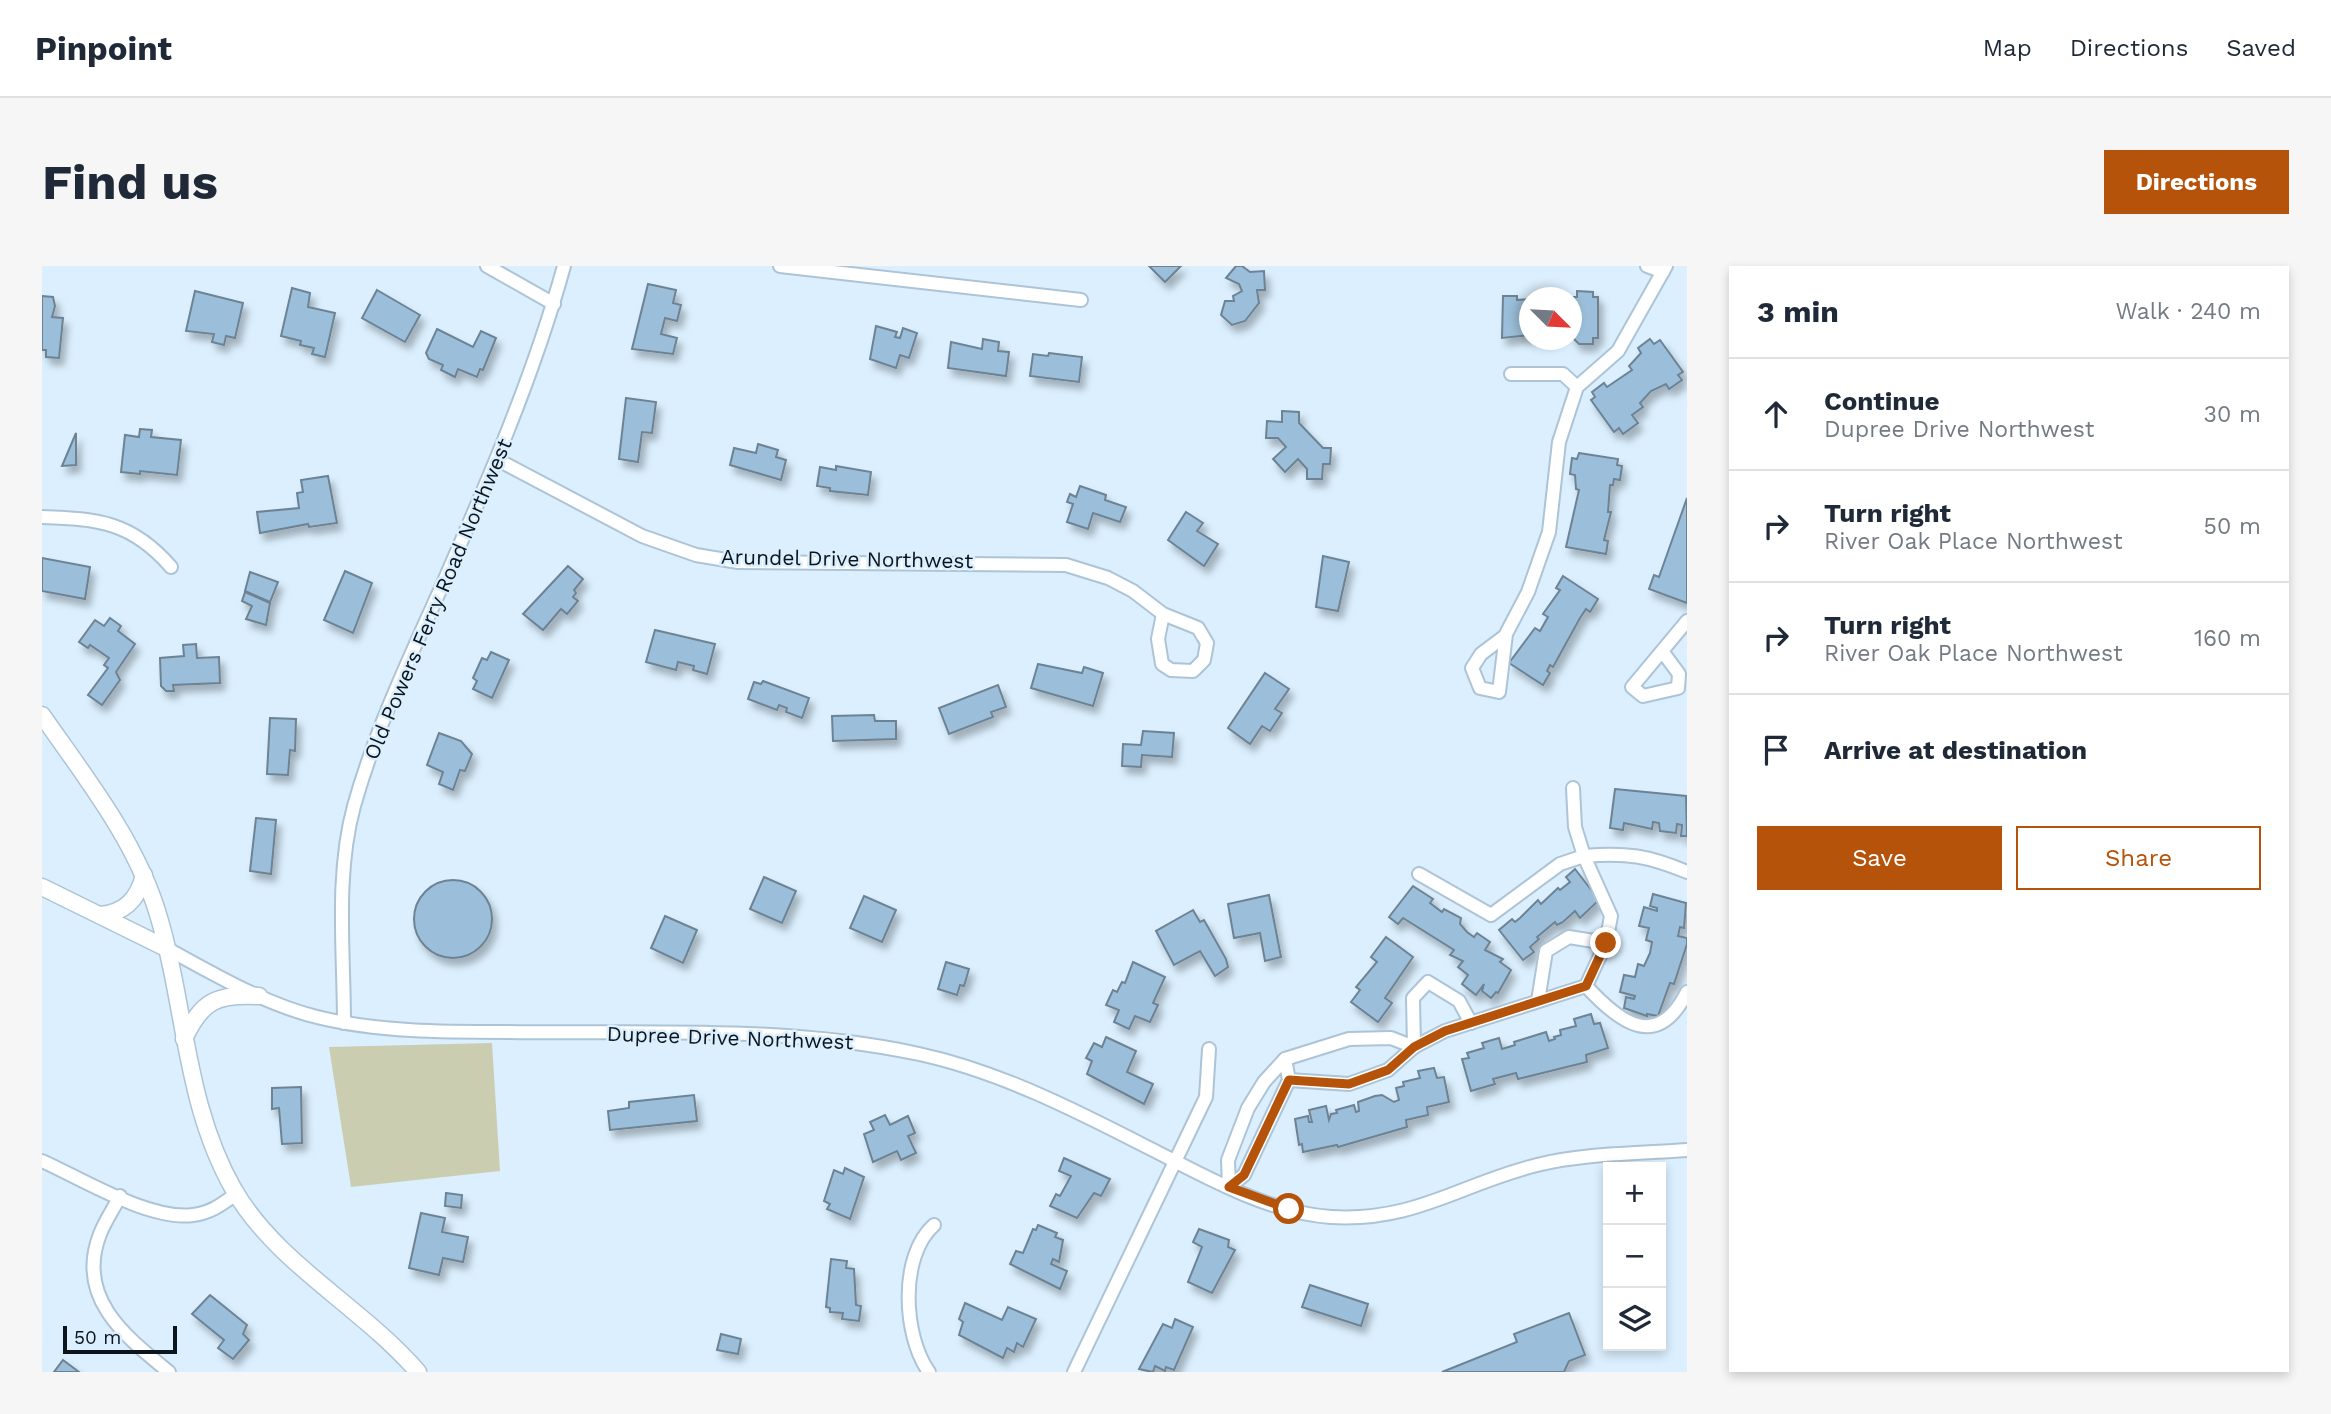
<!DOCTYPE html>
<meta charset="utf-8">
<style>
:root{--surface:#fff;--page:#f6f6f7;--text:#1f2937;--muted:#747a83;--line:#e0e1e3;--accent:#b45309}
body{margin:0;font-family:"Work Sans",sans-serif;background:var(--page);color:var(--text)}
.controls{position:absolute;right:21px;bottom:21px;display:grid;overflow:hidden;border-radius:0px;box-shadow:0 4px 10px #0003}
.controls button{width:63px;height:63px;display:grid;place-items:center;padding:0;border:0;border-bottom:2px solid var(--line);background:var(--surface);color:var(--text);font:35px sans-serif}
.compass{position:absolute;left:1477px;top:21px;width:63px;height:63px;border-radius:50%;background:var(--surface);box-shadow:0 4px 10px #0003;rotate:114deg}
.scale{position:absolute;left:21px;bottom:18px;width:114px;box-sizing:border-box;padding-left:7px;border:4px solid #0d151c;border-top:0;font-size:19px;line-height:24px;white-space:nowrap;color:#0d151c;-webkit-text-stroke:5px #dbeffe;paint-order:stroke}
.stop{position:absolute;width:21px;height:21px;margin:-16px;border:5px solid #b45309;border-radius:50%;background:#fff}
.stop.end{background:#b45309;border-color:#fff;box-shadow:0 2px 7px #0008}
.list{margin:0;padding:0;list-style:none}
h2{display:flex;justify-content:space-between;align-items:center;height:91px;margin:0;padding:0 28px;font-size:30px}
h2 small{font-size:23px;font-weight:400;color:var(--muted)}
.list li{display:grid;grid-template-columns:46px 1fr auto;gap:21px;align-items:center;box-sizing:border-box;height:112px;padding:0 28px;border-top:2px solid var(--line)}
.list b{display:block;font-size:26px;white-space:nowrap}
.list p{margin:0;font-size:23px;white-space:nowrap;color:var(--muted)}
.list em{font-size:23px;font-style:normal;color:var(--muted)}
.actions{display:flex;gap:14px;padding:21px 28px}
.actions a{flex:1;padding:16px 0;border:2px solid var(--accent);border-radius:0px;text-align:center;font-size:24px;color:var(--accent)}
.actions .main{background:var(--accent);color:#fff}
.icon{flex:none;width:38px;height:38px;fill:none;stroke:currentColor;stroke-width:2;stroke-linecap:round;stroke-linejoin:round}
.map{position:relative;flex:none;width:1645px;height:1106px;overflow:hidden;border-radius:0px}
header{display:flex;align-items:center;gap:42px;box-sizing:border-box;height:98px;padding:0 35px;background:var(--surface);border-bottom:2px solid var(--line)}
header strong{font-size:33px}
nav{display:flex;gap:38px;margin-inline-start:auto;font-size:24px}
.intro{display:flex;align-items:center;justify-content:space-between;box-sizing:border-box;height:168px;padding:0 42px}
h1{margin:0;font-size:49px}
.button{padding:18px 32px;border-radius:0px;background:var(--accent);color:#fff;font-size:24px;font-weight:700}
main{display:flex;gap:42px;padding:0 42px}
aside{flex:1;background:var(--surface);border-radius:0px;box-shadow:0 4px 10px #0003}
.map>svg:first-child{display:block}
.green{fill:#cbcdb1}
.building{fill:#9bbfda;stroke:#6d8394;stroke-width:2;filter:url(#shadow)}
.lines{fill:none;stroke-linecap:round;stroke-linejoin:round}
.minor-casing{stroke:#adc4d6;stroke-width:16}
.tertiary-casing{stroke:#adc4d6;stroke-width:19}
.minor{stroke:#fff;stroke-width:12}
.tertiary{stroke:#fff;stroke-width:16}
.route{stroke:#b45309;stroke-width:9}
.labels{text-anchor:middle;stroke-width:5;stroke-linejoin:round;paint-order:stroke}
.street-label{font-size:21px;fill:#0d151c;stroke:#dbeffe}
</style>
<header>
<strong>Pinpoint</strong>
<nav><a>Map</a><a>Directions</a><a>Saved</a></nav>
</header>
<div class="intro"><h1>Find us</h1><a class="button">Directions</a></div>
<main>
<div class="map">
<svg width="1645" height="1106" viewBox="0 0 1645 1106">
<defs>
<filter id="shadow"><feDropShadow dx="4.5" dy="7" stdDeviation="3.5" flood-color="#0004"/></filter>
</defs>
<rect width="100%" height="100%" fill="#dbeffe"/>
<polygon class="green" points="450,777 458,905 309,921 287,781"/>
<g class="building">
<polygon points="1107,0 1139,0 1123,16"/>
<polygon points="1194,0 1200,0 1208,6 1222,5 1223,24 1215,24 1217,37 1203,55 1190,59 1179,49 1183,35 1192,35 1191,30 1200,25 1197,18 1184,12"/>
<polygon points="606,18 634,24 631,37 639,39 635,55 623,52 619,68 635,72 631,88 590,83"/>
<polygon points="250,22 268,27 266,41 293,47 283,91 270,88 272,82 258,79 259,75 239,70"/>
<polygon points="335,24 378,49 363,76 320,52"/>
<polygon points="153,25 201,37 193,72 184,70 182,79 170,76 172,68 144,65"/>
<polygon points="1535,25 1551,26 1551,31 1556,31 1556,72 1551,72 1551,78 1537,78 1530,71 1530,31 1535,31"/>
<polygon points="0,30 11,31 13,40 10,51 21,52 17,92 4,91 4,84 0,84"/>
<polygon points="1461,30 1475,30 1475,34 1488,33 1488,69 1460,72"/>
<polygon points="834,60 855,66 853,71 858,72 861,62 875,67 867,92 858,89 854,102 828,93"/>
<polygon points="395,63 431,81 439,65 454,72 441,104 438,103 435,111 416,103 413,111 399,104 401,99 387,93 384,87"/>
<polygon points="941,73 957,76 956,85 967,86 964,110 906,102 909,76 940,83"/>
<polygon points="1608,73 1612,78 1618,74 1641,106 1636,109 1640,114 1627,123 1624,118 1609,125 1598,137 1601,141 1590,149 1596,157 1581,168 1577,162 1572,166 1549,134 1553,131 1550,126 1562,117 1565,121 1590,104 1587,100 1599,87 1596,82"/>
<polygon points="1007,87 1040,91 1037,116 988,110 991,88 1006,90"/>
<polygon points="584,132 614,136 610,167 600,166 596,196 577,193"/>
<polygon points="1240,145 1257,146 1257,157 1281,182 1289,182 1288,198 1281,198 1280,213 1265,213 1265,203 1256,193 1243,206 1231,193 1244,181 1236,172 1224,172 1225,155 1240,156"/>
<polygon points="98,163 110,164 109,171 139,174 135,209 98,205 98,208 79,206 83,169 97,171"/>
<polygon points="34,167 34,199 20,200"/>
<polygon points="716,178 736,184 734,191 744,194 739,214 688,199 692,182 714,187"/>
<polygon points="1537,187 1576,193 1575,199 1580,200 1578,214 1572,213 1571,219 1568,219 1566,246 1569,246 1562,274 1566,275 1564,288 1524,281 1537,224 1534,223 1533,209 1528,208 1530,192 1535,193"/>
<polygon points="794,200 829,206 826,229 788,225 788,222 775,220 778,201 794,204"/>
<polygon points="286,210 295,257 267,261 266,258 218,267 215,246 257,242 255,227 261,226 259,214"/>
<polygon points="1038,220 1064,229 1063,234 1084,241 1078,256 1051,247 1046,263 1025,256 1031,238 1025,236 1028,228 1034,231"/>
<polygon points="1645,232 1645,337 1607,323 1612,309 1617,311"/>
<polygon points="1144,246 1161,257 1155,265 1176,278 1162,300 1126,274"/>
<polygon points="1281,290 1307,296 1296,345 1274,341"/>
<polygon points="0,292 48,301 43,333 0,325"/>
<polygon points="526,300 541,313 532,324 534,327 531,331 536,335 525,348 519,343 501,364 481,348"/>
<polygon points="303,305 330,317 311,367 282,354"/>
<polygon points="208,306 236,316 228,336 203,325"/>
<polygon points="1521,310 1556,333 1548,346 1544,343 1538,352 1511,401 1508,399 1505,405 1508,407 1501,419 1467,397 1493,362 1498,365 1506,351 1501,348 1518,324 1514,322"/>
<polygon points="203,326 228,337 224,359 204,353 210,340 200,335"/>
<polygon points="68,352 79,360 76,365 93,378 74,406 78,414 60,439 46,429 66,402 62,399 67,392 48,379 46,382 37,376 53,354 62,360"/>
<polygon points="613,364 673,378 665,408 651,404 652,400 636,396 634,404 604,396"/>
<polygon points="154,378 155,392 177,391 178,417 131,419 132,425 124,425 119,420 118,392 142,390 141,379"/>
<polygon points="449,386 467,394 450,432 431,423 435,415 431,412 440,392 445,394"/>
<polygon points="996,398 1040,407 1042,401 1061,407 1051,440 989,422"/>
<polygon points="1223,407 1247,423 1233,443 1240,447 1228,465 1220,460 1208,478 1186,462"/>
<polygon points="721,415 767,432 760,452 744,446 745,442 737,439 735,444 706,433 712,416 719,418"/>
<polygon points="956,419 964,441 949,446 951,451 907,468 897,442"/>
<polygon points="832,449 833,455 854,455 854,473 791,475 790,450"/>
<polygon points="228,452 254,453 253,485 248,484 246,509 225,508"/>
<polygon points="1101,465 1132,467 1130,491 1100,489 1099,501 1080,500 1081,478 1099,479"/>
<polygon points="397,467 419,475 430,488 423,505 418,504 411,524 397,518 401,506 385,499"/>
<polygon points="1573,523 1644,530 1645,570 1639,570 1640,559 1635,558 1634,567 1618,565 1617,557 1611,556 1610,563 1582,557 1581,564 1568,562"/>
<polygon points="214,552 234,554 229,608 208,605"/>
<polygon points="1533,603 1557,634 1538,652 1533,645 1521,656 1515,659 1513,656 1495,671 1497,673 1488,681 1492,686 1481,694 1457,664 1470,653 1473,656 1478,652 1496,634 1499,638 1516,622 1518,624 1528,616 1524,611"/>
<polygon points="722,611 754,625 740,657 708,643"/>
<circle cx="411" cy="653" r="39"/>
<polygon points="1371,620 1391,633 1388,637 1400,646 1402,643 1419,652 1418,658 1425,666 1432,671 1435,667 1448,676 1443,684 1461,693 1458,696 1469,704 1456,727 1454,726 1449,732 1440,725 1442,718 1434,729 1420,718 1426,709 1416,701 1421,695 1408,689 1412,684 1361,652 1356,658 1347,651"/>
<polygon points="1611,628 1644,637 1642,662 1638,661 1636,670 1645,672 1645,678 1632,718 1628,717 1616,750 1605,748 1605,750 1582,742 1584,731 1592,733 1593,730 1578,726 1582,709 1593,711 1596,698 1602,700 1608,687 1610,676 1604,674 1607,662 1597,660 1602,641 1615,645 1615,642 1608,640"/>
<polygon points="1227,629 1239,691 1223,695 1218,667 1192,672 1186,638"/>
<polygon points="822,630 854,644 840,676 808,662"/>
<polygon points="1151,644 1158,656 1162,654 1184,693 1186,701 1173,710 1158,685 1132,699 1114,665"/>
<polygon points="623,650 655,664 641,697 609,682"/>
<polygon points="1344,671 1371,691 1343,732 1350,737 1336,756 1309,736 1318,724 1314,721 1335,696 1329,691"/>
<polygon points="904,696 927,703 922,720 918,719 915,729 896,723"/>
<polygon points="1091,696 1123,711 1111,737 1116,739 1108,756 1093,750 1087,763 1072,756 1077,744 1064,739 1071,724 1075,726 1080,716 1083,717"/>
<polygon points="1549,748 1552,758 1558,757 1566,782 1544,789 1545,796 1476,813 1474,807 1451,813 1453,818 1429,825 1420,793 1427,792 1425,787 1442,782 1440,777 1457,772 1460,783 1473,779 1472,776 1504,766 1507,775 1513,773 1512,771 1519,769 1518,764 1534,760 1532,753"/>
<polygon points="1064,771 1094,785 1085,806 1111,818 1102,838 1045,808 1050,795 1044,792 1052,777 1060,781"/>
<polygon points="1392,802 1395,812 1402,811 1407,836 1385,841 1386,849 1364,854 1365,861 1296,881 1295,879 1261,886 1260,878 1257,879 1253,853 1266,850 1267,856 1270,856 1267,844 1284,840 1287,854 1289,848 1295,847 1294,844 1312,839 1314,846 1317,845 1316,836 1333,830 1340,829 1352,836 1357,834 1354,822 1362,820 1361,816 1378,812 1376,805"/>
<polygon points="259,821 260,877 240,878 237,842 230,843 230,822"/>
<polygon points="652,829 655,855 568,864 566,845 587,842 587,836"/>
<polygon points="843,849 848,859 866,850 873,867 866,870 874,887 859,894 855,885 831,896 822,868 832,864 828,856"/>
<polygon points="1022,892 1068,913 1059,930 1052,927 1035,952 1008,940 1014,928 1018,930 1029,910 1017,905"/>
<polygon points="803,902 822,911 808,953 785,943 788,938 782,935 792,904 801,908"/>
<polygon points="404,927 420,929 419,942 403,940"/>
<polygon points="379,947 403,952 400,966 426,971 421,996 401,992 397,1009 367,1002"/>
<polygon points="996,959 1015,967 1013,971 1021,974 1017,996 1011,993 1009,998 1025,1005 1018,1023 968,998 974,985 981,987 991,963 994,964"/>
<polygon points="1157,963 1187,974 1186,981 1193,984 1170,1027 1146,1016 1160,981 1151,976"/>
<polygon points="789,993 805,995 804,1002 812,1003 814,1039 819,1040 817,1055 800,1053 801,1047 788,1046 788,1042 784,1041"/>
<polygon points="1268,1019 1326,1038 1319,1060 1260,1041"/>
<polygon points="168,1029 205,1059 201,1068 207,1074 191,1093 176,1082 182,1074 150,1048"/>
<polygon points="923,1037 960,1054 966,1041 994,1053 981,1081 975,1077 972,1086 965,1082 961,1092 917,1069 921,1056 917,1053"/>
<polygon points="1527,1047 1543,1089 1527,1095 1522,1106 1400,1106 1475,1076 1472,1068"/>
<polygon points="1133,1053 1151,1061 1132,1104 1124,1101 1123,1105 1113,1100 1111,1106 1097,1103 1121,1058 1130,1062"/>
<polygon points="679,1068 699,1073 696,1088 675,1084"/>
<polygon points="21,1094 37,1106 12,1106"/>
</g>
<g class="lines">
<defs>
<g id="minor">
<polyline points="445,0 512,38"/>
<polyline points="738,0 1039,34"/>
<polyline points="1605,0 1621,6"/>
<polyline points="1469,108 1521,108 1535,121"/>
<polyline points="456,194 600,270 654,289 696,296 1024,299 1066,312 1091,325 1121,348 1156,362 1165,377 1162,394 1151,405 1129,404 1120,398 1116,373 1121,348"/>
<path d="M0,251C57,253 90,256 129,301"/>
<polyline points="1463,370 1439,388 1430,402 1438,422 1457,426 1464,368 1486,326 1507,266 1517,176 1535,121 1576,85 1624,0"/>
<polyline points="1620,385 1637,408 1636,422 1601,430 1590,421 1645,355"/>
<polyline points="1377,608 1449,649 1518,598 1542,590 1533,561 1531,522"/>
<path d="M124,682C172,708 222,738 275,751C335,766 403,766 465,766C600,768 744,759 877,788C956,805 1033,844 1105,881C1161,909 1225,947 1289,951C1373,956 1418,918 1495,899C1543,887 1596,888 1645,884"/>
<path d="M1544,720C1577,756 1615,786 1645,726"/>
<polyline points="1496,735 1504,685 1527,671 1564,677"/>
<path d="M302,757C302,686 293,609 312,540C333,465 367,393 399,322C445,217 491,112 522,0"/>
<polyline points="1372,781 1371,732 1386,716 1417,735 1429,757"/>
<path d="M1247,814L1307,818L1346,804L1372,781L1403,765L1544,720L1564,677L1569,650L1542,590C1584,586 1607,590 1645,606"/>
<path d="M0,895C40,913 108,955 151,949C169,947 180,938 194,928"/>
<polyline points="1187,921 1186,894 1206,842 1222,816 1243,793 1307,773 1349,772 1372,781"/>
<polyline points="1187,921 1202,909 1247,814 1243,793"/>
<path d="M78,930C72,942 63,955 58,968C33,1032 84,1071 127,1106"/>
<path d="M887,1106C861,1070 857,990 892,959"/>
<polyline points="1032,1106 1164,831 1167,783"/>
</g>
<g id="tertiary">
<path d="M0,449C43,511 92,572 115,645C144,738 142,837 192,924C234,997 321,1042 376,1106"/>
<polyline points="0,621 124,682"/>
<path d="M58,649C83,647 96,633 102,609"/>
<path d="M142,773C160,734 175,728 217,730"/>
</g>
</defs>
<use href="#minor" class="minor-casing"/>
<use href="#tertiary" class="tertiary-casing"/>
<use href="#minor" class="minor"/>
<use href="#tertiary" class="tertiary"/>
</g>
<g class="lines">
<polyline class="route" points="1247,943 1187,921 1202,909 1247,814 1307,818 1346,804 1372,781 1403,765 1544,720 1564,677"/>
</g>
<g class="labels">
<g class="street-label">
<text transform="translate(805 293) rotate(1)" y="7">Arundel Drive Northwest</text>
<text transform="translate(396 333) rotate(-67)" y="7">Old Powers Ferry Road Northwest</text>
<text transform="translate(688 772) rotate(2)" y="7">Dupree Drive Northwest</text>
</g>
</g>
</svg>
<div class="controls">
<button>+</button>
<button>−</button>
<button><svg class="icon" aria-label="layers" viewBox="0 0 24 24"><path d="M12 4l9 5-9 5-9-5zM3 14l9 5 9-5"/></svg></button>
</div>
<svg class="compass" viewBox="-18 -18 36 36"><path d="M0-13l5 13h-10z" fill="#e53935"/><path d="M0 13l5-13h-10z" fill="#747a83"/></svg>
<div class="scale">50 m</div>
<div class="stop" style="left:1247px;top:943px"></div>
<div class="stop end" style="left:1564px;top:677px"></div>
</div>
<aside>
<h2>3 min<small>Walk · 240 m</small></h2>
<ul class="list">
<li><svg class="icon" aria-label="ahead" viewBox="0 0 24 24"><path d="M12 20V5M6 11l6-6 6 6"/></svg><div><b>Continue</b><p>Dupree Drive Northwest</p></div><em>30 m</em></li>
<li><svg class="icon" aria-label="right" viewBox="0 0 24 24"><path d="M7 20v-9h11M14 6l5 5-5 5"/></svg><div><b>Turn right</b><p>River Oak Place Northwest</p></div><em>50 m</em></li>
<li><svg class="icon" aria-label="right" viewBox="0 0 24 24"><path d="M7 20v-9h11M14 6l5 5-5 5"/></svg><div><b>Turn right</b><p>River Oak Place Northwest</p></div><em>160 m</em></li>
<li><svg class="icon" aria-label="arrive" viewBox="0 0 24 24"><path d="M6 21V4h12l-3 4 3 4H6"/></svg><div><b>Arrive at destination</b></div></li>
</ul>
<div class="actions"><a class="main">Save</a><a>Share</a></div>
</aside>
</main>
